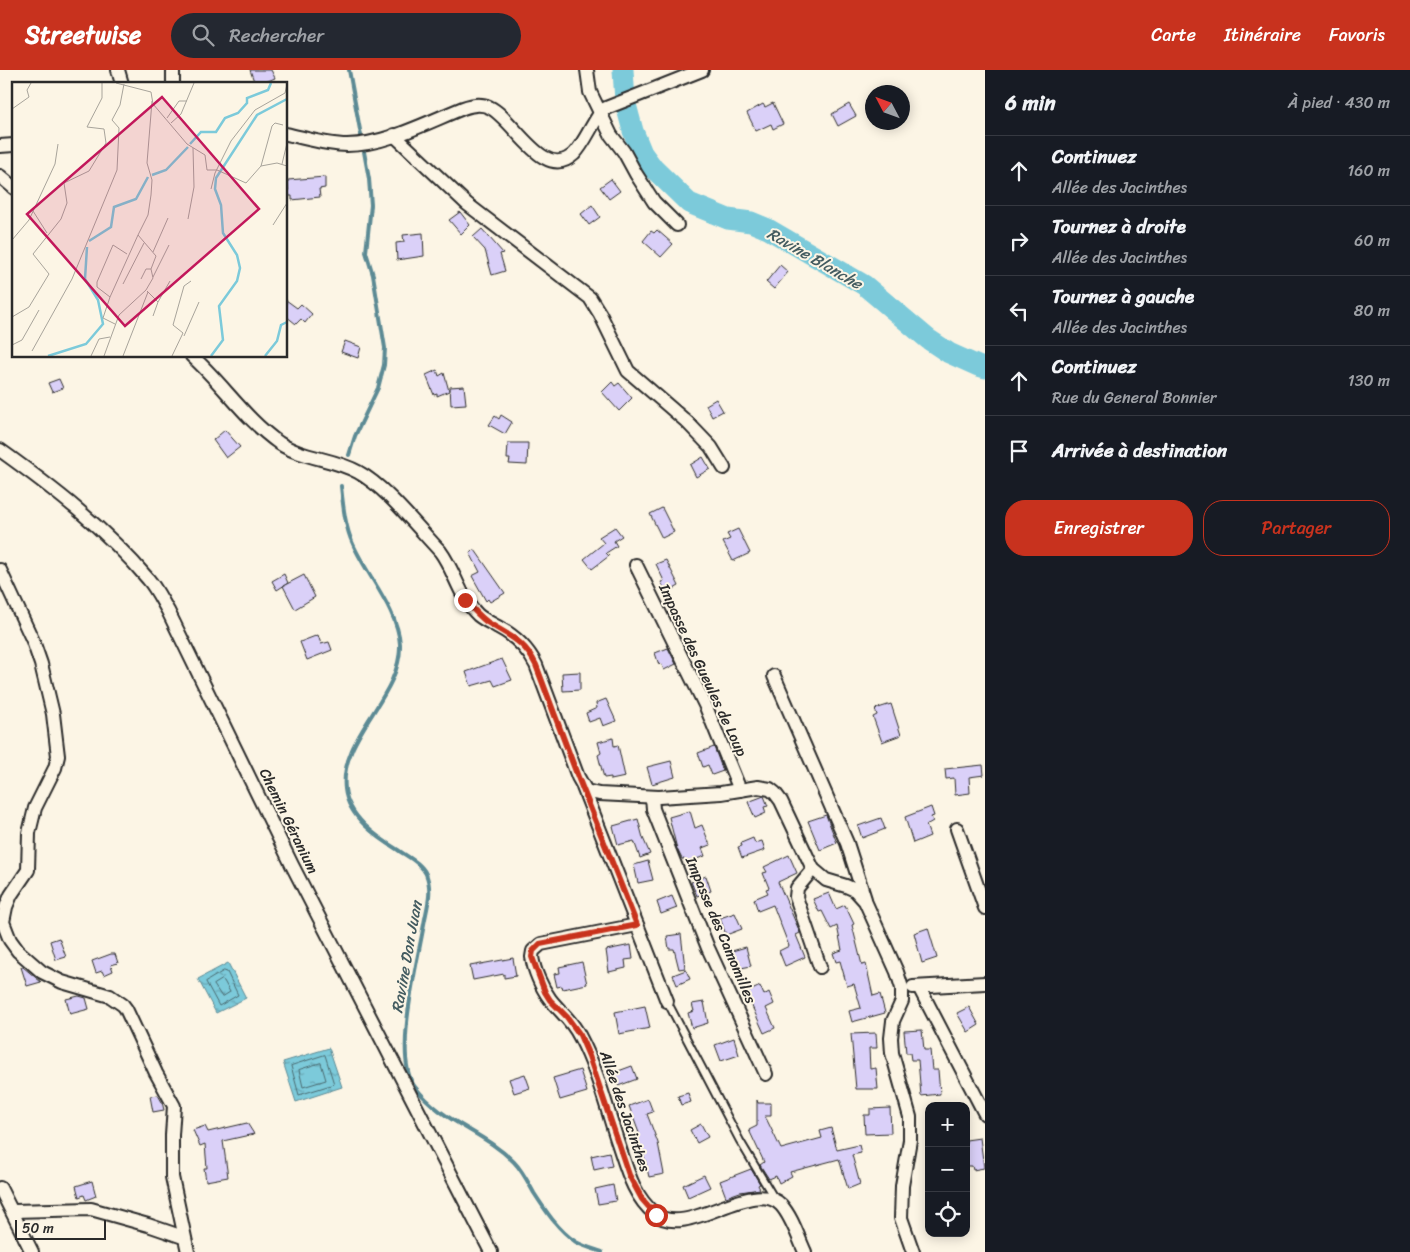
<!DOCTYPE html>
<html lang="fr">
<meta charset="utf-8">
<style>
:root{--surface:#171b24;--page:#242831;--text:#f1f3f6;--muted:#9ea1a6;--line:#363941;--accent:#c8321e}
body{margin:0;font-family:Sriracha,sans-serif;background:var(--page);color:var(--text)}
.controls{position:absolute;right:15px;bottom:15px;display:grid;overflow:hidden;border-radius:10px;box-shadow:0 2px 12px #0003}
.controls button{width:45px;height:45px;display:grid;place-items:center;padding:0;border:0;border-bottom:1px solid var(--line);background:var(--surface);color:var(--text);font:25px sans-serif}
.compass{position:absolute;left:865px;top:15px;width:45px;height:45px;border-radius:50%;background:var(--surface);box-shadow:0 2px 12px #0003;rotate:311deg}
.scale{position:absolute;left:15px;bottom:12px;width:91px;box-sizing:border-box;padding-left:5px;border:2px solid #2b2b2b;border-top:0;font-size:14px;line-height:18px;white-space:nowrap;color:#2b2b2b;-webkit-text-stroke:4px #fcf5e5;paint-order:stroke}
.stop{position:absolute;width:15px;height:15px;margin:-11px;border:4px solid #c8321e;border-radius:50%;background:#fff}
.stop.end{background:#c8321e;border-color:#fff;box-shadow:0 1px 5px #0008}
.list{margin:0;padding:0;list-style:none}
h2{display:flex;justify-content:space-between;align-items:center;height:65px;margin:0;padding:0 20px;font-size:21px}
h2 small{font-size:16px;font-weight:400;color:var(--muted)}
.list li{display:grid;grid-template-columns:32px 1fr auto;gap:15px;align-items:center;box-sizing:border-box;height:70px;padding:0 20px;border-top:1px solid var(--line)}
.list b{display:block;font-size:19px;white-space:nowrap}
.list p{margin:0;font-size:16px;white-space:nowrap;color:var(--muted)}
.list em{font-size:16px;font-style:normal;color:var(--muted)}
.actions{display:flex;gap:10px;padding:15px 20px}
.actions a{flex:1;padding:11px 0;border:1px solid var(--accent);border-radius:20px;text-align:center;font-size:18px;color:var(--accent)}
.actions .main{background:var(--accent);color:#fff}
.icon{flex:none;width:28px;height:28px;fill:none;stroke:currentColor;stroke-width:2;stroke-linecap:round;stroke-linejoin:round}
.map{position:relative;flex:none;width:985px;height:1182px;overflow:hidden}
header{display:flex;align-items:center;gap:30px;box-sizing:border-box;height:70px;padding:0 25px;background:var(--accent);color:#fff}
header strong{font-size:24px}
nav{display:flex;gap:28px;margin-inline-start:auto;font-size:18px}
.search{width:350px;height:45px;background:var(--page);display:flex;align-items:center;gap:12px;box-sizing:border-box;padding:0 18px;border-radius:28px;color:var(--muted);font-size:19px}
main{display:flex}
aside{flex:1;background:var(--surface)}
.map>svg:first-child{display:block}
.water{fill:url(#water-ripples);stroke:#5c8a94}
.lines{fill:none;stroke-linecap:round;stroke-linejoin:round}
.shore{stroke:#4b6b71;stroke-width:1}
.stream{stroke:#5c8a94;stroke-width:4}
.river{stroke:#7ccada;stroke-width:21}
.building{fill:#dad0f8;stroke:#2b2b2b}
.service-casing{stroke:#2b2b2b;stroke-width:10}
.minor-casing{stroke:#2b2b2b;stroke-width:16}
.service{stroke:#fcf5e5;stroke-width:6}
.minor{stroke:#fcf5e5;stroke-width:12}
.route{stroke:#c8321e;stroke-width:6}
.labels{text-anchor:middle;stroke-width:4;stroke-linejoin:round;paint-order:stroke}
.street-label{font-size:15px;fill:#2b2b2b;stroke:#fcf5e5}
.water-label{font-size:16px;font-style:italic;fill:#435b60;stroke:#fcf5e5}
.inset-river{fill:none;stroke:#7ccada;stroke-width:2.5}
.inset-road{fill:none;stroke:#a8a49b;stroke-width:1}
.view{fill:#c2185b;fill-opacity:0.15;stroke:#c2185b;stroke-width:2.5}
.inset-edge{fill:none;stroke:#2b2b2b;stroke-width:2.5}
</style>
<header>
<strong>Streetwise</strong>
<div class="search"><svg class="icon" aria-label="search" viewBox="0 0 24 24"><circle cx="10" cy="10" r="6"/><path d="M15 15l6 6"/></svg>Rechercher</div>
<nav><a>Carte</a><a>Itinéraire</a><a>Favoris</a></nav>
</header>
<main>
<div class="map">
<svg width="985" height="1182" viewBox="0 0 985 1182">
<defs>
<pattern id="water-ripples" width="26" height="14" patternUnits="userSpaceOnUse" patternTransform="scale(1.25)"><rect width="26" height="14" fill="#7ccada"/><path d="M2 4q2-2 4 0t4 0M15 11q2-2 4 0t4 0" fill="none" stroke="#66a4b1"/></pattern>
</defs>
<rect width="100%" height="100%" fill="#fcf5e5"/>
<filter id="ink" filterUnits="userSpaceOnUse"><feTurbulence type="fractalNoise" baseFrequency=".02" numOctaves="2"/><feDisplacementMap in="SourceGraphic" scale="10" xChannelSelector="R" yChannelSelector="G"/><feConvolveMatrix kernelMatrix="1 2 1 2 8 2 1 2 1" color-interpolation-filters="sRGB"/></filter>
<g filter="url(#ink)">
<g class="water">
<polygon points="228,893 246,928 216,943 198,909"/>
<polygon points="329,978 342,1017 296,1032 283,992"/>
</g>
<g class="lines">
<g class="shore">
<polygon points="224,901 227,902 238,925 219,936 206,912"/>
<polygon points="222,910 224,911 230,922 222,927 214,915"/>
<polygon points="325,985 334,1014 299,1025 291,996"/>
<polygon points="321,993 326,1010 303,1017 299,1000"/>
</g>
<g class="stream">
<polyline points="349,0 369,109 371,135 366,182 373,205 385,278 384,295 378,318 355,366 349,385"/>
<path d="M341,416C343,435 345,457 353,474C367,506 398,540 400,574C402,626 339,666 345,719C348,747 377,767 398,780C408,787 421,793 426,804C433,821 427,837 424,854C418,890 392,989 415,1017C443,1053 483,1061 514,1092C522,1100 528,1112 534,1123C545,1140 558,1160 576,1172C583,1176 593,1179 602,1182"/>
</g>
<polyline class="river" points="623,0 625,31 633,61 642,83 653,98 689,133 728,149 751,152 768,159 864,215 928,269 949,283 978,296 985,298"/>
</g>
<g class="building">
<polygon points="250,0 271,0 275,8 261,14 255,14"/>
<polygon points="773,33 783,54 773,59 771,54 756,61 747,43 763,34 765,37"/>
<polygon points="849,34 856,46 838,56 832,44"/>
<polygon points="325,107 325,118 319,119 320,127 292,130 292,126 289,126 288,110"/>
<polygon points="611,109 620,121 609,129 600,117"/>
<polygon points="592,135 600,147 589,155 581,144"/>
<polygon points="460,142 470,155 461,164 449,150"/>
<polygon points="482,159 503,183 500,184 505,201 492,205 485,180 473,167"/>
<polygon points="657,160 673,174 661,187 643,171 651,161 654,163"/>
<polygon points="423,163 424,186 397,190 396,173 404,172 403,165"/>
<polygon points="780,195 788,202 774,219 766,212"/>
<polygon points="286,230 297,238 301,234 312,244 305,253 301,249 296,254 286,246"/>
<polygon points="345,271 361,277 358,288 341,282"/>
<polygon points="437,300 439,306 444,303 449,321 437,326 437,324 434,325 426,305"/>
<polygon points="59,309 63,318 52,322 48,313"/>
<polygon points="612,312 615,316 619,313 632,328 619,341 602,322"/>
<polygon points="464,316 466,334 451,335 450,317"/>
<polygon points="716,329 723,341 712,347 706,335"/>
<polygon points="501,345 512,352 505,364 489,355 495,346 499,349"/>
<polygon points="225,360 240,377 226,388 213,370"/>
<polygon points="508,373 528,373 527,395 509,394 510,389 507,389"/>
<polygon points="703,387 710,399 696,407 690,395"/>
<polygon points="662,438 674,462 662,468 650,444"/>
<polygon points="615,457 622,466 614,471 617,476 606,483 609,486 592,499 584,489 604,473 599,467"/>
<polygon points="738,459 750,483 733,491 723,472 730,469 727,464"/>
<polygon points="475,480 505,523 490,532 488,529 486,531 472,506 480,502 470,483"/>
<polygon points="666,490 679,516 666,523 661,512 664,511 656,494"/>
<polygon points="284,504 288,513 277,520 272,511"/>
<polygon points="304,505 315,527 295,539 283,516"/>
<polygon points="318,565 321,574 329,572 332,580 307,590 300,572"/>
<polygon points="668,578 676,594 664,600 661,593 659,595 655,583"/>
<polygon points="502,589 512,610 495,616 492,610 471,616 466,602"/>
<polygon points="580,602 580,620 563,621 562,603"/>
<polygon points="606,629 616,651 603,656 600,648 589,652 586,643 597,638 596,633"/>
<polygon points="891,634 901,665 882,672 873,647 877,645 875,639"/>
<polygon points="613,668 614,676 618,675 625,707 611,710 611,707 604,708 598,685 601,683 598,672"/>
<polygon points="714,677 723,701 712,705 708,695 703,697 698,683"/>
<polygon points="671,691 675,707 652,714 647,697"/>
<polygon points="983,695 984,705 969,707 970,723 955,725 954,708 946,709 945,699"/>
<polygon points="764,726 768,736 764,737 766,743 755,748 748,732"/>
<polygon points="931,737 934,746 931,747 933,751 926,755 930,766 913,773 905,747"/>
<polygon points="690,741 695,758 702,755 710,775 702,778 705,786 685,793 684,789 682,789 677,779 669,747"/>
<polygon points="826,745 837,773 820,780 808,751"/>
<polygon points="881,748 885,759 862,768 858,756"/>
<polygon points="638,749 643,768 650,784 640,788 634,771 618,775 613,756"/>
<polygon points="753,768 755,773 762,771 765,780 742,788 738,777 742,776 741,773"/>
<polygon points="789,785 797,803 778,812 799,860 800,863 796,865 805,887 785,896 779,881 789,876 773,835 758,841 754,829 768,823 766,819 769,818 763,803 767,802 764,797"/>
<polygon points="648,791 653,810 638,813 634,795"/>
<polygon points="706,806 711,821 697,826 691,812"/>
<polygon points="829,823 836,839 845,835 854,854 852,855 862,895 866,894 873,926 880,924 885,943 852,952 849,941 861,938 854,914 847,916 840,891 836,892 833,883 842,880 837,856 831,859 822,841 819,842 813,829"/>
<polygon points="672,826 677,838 661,844 657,832"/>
<polygon points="735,843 742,859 726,865 720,848"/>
<polygon points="928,858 937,888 922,893 914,863"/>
<polygon points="681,864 685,898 679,899 674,879 669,879 667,866"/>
<polygon points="59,868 66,887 56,890 50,871"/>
<polygon points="631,875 633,889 625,890 626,898 609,902 606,880"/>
<polygon points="746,877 751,896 736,899 732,881"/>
<polygon points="111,884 115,884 118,893 111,895 113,901 104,905 102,901 96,903 92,891"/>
<polygon points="513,888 516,906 504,908 504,904 473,910 470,896"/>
<polygon points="582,892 587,914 563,919 562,916 557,917 554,904 560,903 559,897"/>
<polygon points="21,897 23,897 41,912 27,916"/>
<polygon points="686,900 690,909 677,915 673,905"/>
<polygon points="760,916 764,925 769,922 774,934 766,938 775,958 764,963 746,923"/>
<polygon points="79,926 86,928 89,939 70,944 66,929"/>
<polygon points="704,932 708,953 692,958 688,943 694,941 692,934"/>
<polygon points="645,936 650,958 619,964 615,942"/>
<polygon points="969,937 979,955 968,962 957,943"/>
<polygon points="922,960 924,980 930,980 932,1000 938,1000 940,1024 921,1026 918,990 911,990 910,983 906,983 904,961"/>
<polygon points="876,963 877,978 869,978 870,999 876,998 878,1019 856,1019 851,964"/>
<polygon points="734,968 739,985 721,991 715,975"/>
<polygon points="632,996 637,1009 618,1016 613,1003"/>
<polygon points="580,1000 587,1022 560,1030 553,1008"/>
<polygon points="525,1004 530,1018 514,1023 509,1009"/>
<polygon points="688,1023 691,1032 681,1035 678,1026"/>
<polygon points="158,1025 162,1032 164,1040 153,1042 150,1026"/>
<polygon points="648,1029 653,1042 647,1044 658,1073 664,1104 649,1107 644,1086 636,1064 639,1063 629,1036"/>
<polygon points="757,1030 758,1033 771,1033 771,1046 765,1046 781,1079 822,1068 820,1061 831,1058 837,1080 859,1075 861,1083 852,1085 860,1114 848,1119 839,1089 790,1102 792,1106 779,1113 776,1106 769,1109 760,1095 764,1092 749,1060 757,1056"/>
<polygon points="890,1038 891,1063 865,1064 864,1045 870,1045 870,1039"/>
<polygon points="247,1053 254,1064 223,1071 228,1107 206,1111 204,1098 207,1098 205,1074 200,1076 193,1060 205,1056 208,1062"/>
<polygon points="701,1054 708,1067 697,1073 690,1060"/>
<polygon points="980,1068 984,1098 973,1100 972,1096 966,1096 966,1070"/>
<polygon points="609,1082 612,1096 594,1100 591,1086"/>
<polygon points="751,1099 760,1114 758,1115 760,1119 740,1122 726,1127 720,1111"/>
<polygon points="704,1105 710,1117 688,1127 683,1115"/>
<polygon points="92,1111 96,1126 86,1130 84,1125 79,1127 76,1116"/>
<polygon points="613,1115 616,1131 598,1134 595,1119"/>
</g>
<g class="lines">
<defs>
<polyline id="service" points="667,931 740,1071 774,1128"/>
<g id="minor">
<polyline points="118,0 122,14"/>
<polyline points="173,0 173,14"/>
<polyline points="587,0 590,22 611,65 624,82 636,104 654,132 677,155"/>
<path d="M286,64C305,68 327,75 347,75C385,75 428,52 463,38C471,35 481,33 489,37C514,48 543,113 574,84C584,74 592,54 601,42L606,38L702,0"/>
<polyline points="394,65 467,134 590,228 600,244 628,301 687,352 711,377 724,398"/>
<polyline points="0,76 14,75"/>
<polyline points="0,106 14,118"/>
<path d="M192,286C223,314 245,349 279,373C303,389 333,388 358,402C386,417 417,457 440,481C455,501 459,527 478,545C484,550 491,553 498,557C515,566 527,577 536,595L578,707L586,721L599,724L659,727L721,723L758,717L770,719L775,723L781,731L813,799L826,810L846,816L855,820L865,831L897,902L902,918V931L893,951L891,968L892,983L910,1047V1070L902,1116L901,1148L913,1182"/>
<path d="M0,380C53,418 106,459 148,509C156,518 162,531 168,541L292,795L491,1182"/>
<polyline points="636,495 706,637 740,720"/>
<polyline points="0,500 33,571 41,594 53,644 58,686 55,698 35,738 29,763 28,800 11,825 6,837 3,852 10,870 18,881 42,902 62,912 110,926 123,935 126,939 156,1003 174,1036 172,1065 172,1107 188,1182"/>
<polyline points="774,606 847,773 865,829"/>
<polyline points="583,717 667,931"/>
<polyline points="652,727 653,739 708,878 766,1004"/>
<polyline points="957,759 985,838"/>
<polyline points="813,799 797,818 796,827 820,897"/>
<path d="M637,855L541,874L533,881L532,887C534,900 541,917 550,929C560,942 572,950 580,967C597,999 606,1036 617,1070C626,1096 633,1127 655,1144C688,1170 752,1106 781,1135C792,1147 798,1167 805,1182"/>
<polyline points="913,917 985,913"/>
<polyline points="919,917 985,1044"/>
<polyline points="0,1118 32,1182"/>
<polyline points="13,1141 91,1139 148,1155 183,1167"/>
</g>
</defs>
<use href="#service" class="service-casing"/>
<use href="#minor" class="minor-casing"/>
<use href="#service" class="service"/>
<use href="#minor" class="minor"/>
</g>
</g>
<g class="lines" filter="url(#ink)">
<path class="route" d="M465,530C472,538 479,546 487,552C509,566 524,570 536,595L578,707L637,855L540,874L533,881L532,887L545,922L550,930L567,947L580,965L589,986L629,1105L642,1129L656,1145"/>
</g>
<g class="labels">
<g class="street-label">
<text transform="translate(703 600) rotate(65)" y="5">Impasse des Gueules de Loup</text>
<text transform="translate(289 751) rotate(64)" y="5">Chemin Géranium</text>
<text transform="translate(721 860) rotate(67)" y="5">Impasse des Camomilles</text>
<text transform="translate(625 1041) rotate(71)" y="5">Allée des Jacinthes</text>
</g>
<g class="water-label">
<text transform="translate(815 188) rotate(30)" y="6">Ravine Blanche</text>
<text transform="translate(406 887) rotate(-80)" y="6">Ravine Don Juan</text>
</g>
</g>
<g transform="translate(12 12)">
<rect width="275" height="275" fill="#fcf5e5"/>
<path class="inset-river" d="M178,62L189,50H204L213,36L226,31L235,21V16L256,8L259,1M140,93L154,88L176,65M77,159L99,145L102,125L124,117L136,95M36,274L74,262L91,242L86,218L73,197L75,165M199,274L211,258L207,224L225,199L228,186L225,173L211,151L209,123L203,107L204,96L245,33L275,17M253,274L265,259L269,243L275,240"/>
<path class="inset-road" d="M104,1L139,10L141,22L175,62L193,73L195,88H205L234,101L249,84L265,81L275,84M0,27L17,15L15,8L19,1M155,36L167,19H175M159,41L169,32L182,1M270,82L275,61M249,84L260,44L263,41L271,43M199,107L203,91L219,59L243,28L273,11L275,2M21,129L35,151M176,137L182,105L181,66M261,143L275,121M0,158L17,138L43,82L46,62M141,170L156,136M141,195L157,163M129,197L134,187H139M111,202L132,161M135,209L146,220L141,234M98,215L126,153M146,220L158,199M0,235L17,225L37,192L21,172L49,137L55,121L52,101L77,89L94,61L92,47L75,45L90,16V1M103,242L91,236L98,215L85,205V200L101,163L115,172M172,254L187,220M0,263L10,258L27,228M20,269L60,197L105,88L107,46L100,38L108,23L112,2M79,274L87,257L98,255M92,274L107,233L134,208L141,196L139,187L144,174L126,153L136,133L139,113L140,98L135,81L140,19M111,274L136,210M160,274L171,251L161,243L172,204L179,199"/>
<path class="view" d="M150,15L247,127L113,244L15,132Z"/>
<rect width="275" height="275" class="inset-edge"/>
</g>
</svg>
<div class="controls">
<button>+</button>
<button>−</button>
<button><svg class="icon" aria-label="locate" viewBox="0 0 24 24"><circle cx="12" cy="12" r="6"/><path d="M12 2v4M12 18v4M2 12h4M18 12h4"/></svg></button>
</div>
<svg class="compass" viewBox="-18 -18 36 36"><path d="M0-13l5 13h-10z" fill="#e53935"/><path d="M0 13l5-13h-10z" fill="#9ea1a6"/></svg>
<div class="scale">50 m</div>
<div class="stop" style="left:656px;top:1145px"></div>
<div class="stop end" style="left:465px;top:530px"></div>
</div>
<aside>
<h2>6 min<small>À pied · 430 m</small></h2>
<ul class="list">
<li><svg class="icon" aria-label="ahead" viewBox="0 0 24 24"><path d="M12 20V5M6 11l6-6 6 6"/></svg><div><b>Continuez</b><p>Allée des Jacinthes</p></div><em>160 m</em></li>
<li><svg class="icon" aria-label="right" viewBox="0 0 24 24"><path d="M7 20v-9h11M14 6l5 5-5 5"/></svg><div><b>Tournez à droite</b><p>Allée des Jacinthes</p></div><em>60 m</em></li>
<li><svg class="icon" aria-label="left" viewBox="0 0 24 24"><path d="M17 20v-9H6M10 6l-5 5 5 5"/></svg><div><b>Tournez à gauche</b><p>Allée des Jacinthes</p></div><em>80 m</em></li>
<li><svg class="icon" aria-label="ahead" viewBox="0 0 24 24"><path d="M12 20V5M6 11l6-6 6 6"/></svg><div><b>Continuez</b><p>Rue du General Bonnier</p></div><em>130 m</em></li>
<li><svg class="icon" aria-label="arrive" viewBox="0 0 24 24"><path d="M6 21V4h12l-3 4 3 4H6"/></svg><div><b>Arrivée à destination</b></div></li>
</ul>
<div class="actions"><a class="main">Enregistrer</a><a>Partager</a></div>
</aside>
</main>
